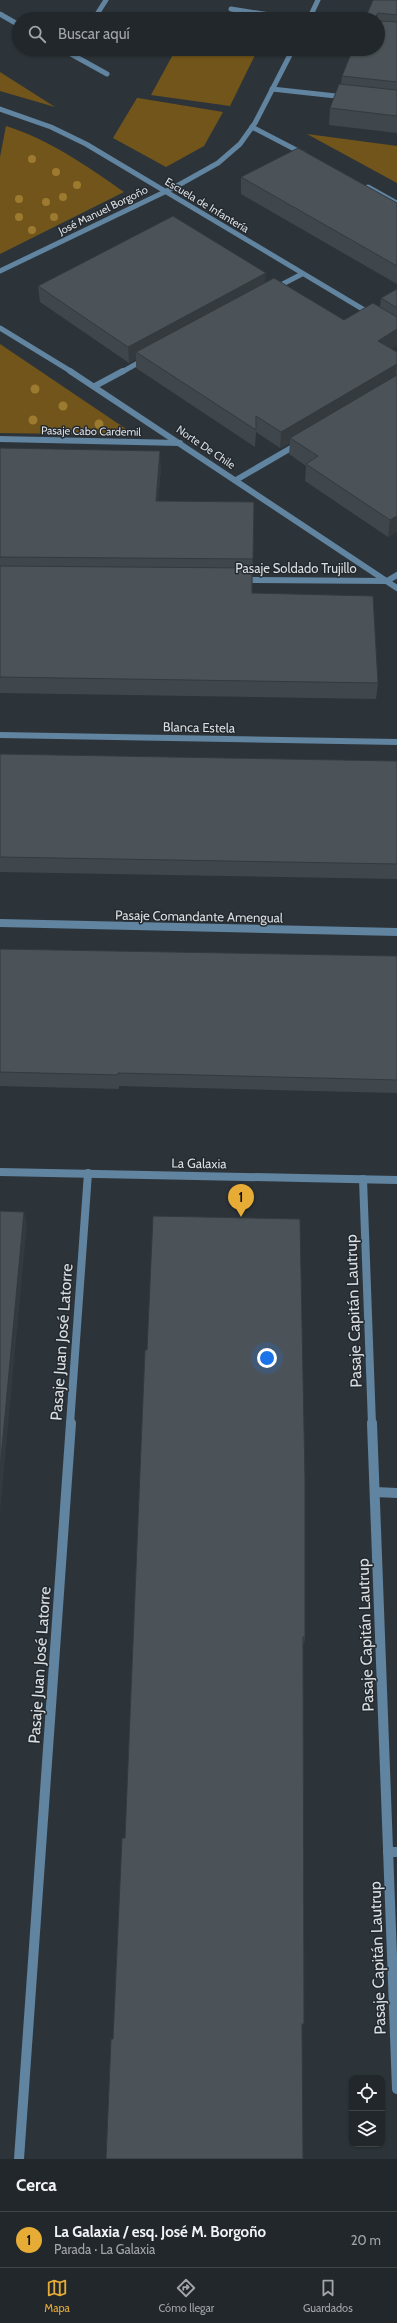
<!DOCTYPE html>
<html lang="es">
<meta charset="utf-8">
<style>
:root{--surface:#22272b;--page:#2e3337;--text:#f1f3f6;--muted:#a2a5a9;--line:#3f4447;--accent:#e6ac36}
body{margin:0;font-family:Cabin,sans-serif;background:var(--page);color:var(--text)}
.controls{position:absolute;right:12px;bottom:12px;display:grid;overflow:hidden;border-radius:8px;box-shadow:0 1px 3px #0004}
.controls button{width:36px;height:36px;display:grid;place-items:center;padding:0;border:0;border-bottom:1px solid var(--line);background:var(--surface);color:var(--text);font:20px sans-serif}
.you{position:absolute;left:267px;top:1358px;width:14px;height:14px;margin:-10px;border:3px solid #fff;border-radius:50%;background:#1a73e8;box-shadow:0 0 0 6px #1a73e833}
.badge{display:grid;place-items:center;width:26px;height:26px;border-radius:50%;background:var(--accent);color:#111;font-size:13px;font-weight:700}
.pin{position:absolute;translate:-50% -33px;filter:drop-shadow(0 1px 2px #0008)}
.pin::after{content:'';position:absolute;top:21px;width:14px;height:12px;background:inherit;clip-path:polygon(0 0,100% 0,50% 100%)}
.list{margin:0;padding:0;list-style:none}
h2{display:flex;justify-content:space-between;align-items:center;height:52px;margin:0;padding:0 16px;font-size:17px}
h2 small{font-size:13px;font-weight:400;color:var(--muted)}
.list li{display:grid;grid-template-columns:26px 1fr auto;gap:12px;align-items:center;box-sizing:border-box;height:56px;padding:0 16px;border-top:1px solid var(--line)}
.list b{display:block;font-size:15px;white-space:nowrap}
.list p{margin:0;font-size:13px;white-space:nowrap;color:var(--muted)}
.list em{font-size:13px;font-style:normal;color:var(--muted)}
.icon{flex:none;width:22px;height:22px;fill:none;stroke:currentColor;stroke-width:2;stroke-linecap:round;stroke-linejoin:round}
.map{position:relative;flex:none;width:397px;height:2159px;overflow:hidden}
.search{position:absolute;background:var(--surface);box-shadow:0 1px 3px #0004;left:12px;right:12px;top:12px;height:44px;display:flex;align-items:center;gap:10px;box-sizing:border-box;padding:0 14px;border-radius:22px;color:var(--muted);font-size:15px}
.sheet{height:108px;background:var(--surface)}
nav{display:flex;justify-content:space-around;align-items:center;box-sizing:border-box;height:56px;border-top:1px solid var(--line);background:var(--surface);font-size:11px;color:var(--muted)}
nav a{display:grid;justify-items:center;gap:2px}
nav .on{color:var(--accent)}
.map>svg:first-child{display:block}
.green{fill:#72551a}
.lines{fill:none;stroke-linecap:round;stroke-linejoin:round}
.minor-far3{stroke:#6184a0;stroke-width:5}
.minor-far2{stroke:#6184a0;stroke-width:6}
.minor-far1{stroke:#6184a0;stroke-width:8}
.minor{stroke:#6184a0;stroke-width:10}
.tree{fill:#9c7b30}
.wall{fill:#40474c}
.shaded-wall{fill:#343a3e}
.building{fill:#4b5358;stroke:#343a3e}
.labels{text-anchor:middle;stroke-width:3;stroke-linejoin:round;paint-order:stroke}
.far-street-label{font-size:11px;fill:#d9dee1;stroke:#242a2f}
.street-label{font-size:13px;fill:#d9dee1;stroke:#242a2f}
.near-street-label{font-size:16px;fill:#d9dee1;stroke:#242a2f}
</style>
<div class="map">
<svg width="397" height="2159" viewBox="0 0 397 2159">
<rect width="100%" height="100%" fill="#2d3439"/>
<g class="green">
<polygon points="176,49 214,49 255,55 230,106 151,95"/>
<polygon points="0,72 55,107 0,91"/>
<polygon points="137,98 138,98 223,112 204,146 166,167 113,138"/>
<path d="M6,126C50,140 87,166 124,192L0,254V157Z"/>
<polygon points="307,134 397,146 397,183"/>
<polygon points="0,344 135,435 0,433"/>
</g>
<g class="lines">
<g class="minor-far3">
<polyline points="231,9 295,19"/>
<polyline points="0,14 19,25"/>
<polyline points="94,19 106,0"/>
<polyline points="309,19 318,0"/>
<polyline points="62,49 107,74"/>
<polyline points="272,89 345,97"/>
<polyline points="0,109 51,127 86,144 371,314"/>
<polyline points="252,127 304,154"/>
<polyline points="368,187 397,203"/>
<polyline points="0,271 175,187 218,163 240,144 255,123 293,49"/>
<polyline points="275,288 302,274"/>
<polyline points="0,328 72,372"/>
<polyline points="122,372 145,359"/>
</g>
<g class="minor-far2">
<polyline points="70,371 397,588"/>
<polyline points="95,386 123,371"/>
<polyline points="0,439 180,443"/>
<polyline points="236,480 298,444"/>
<polyline points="242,580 387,581 397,575"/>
<polyline points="0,735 397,742"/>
</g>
<g class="minor-far1">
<polyline points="0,923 397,932"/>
<polyline points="0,1172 397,1180"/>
<polyline points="363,1179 372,1424"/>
<polyline points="70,1424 88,1173"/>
</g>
<g class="minor">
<polyline points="372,1423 397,2089"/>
<polyline points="375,1492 397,1493"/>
<polyline points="388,1852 397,1852"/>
<polyline points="19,2159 71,1423"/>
</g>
</g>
<g class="tree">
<circle cx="32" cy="159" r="4"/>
<circle cx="56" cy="172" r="4"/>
<circle cx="77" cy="185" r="4"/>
<circle cx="63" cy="197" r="4"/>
<circle cx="19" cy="199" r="4"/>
<circle cx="46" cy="202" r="4"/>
<circle cx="19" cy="217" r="4"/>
<circle cx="54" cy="217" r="4"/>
<circle cx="32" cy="230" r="4"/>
<circle cx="35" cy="389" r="4.5"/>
<circle cx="63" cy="406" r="4.5"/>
<circle cx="33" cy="420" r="4.5"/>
<circle cx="99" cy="424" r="4.5"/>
</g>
<g class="wall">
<polygon points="397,0 397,133 329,125 330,108 341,84 342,76 378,49 378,19 365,19"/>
<polygon points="241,177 397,203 397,284 241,194"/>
<polygon points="265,282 344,320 380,307 381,298 397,289 397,345 391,349 397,352 397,531 388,537 305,481 306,466 289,454 290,443 280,448 256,432 255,447 136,368 136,359 129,363 40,302 38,286"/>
<polygon points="0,448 161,467 158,501 254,502 252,593 378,683 376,699 0,693"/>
<polygon points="0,754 397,761 397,879 0,872"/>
<polygon points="0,949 397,956 397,1093 119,1086 119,1089 0,1086"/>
<polygon points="145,1350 305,1637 304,1644 303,1644 304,2024 302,2025 113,2039 125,1838"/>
</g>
<g class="shaded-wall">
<polygon points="378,13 378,19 375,17"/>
<polygon points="266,273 265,290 136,352 136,359 129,363 128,347"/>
<polygon points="397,329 397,345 376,358 378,341"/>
<polygon points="397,364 395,381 290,438 290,443 280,448 281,432"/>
<polygon points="160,451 161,467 157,517 156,501"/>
<polygon points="397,516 397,531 388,537 390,520"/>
<polygon points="24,1212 27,1224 0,1512 0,1469"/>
</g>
<g class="building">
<polygon points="373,0 397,0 397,15 378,13 375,17 377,19 365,19"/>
<polygon points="378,20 379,21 397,22 397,82 342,76 353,49 378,49"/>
<polygon points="339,84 397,90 397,116 330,108"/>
<polygon points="298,148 397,203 397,266 241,177"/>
<polygon points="173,216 266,273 128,347 38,286"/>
<polygon points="274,278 344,320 373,303 397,317 397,329 378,341 397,352 397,364 281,432 256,416 256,430 136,352"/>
<polygon points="397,289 397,308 381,298"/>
<polygon points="397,375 397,516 390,520 306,464 318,456 290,438"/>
<polygon points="0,448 160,451 156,501 254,502 253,559 0,557"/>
<polygon points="0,566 252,568 252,593 373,596 378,683 0,677"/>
<polygon points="0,754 397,761 397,864 0,857"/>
<polygon points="0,949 397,956 397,1080 118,1073 118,1075 0,1072"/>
<polygon points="0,1211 24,1212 0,1469"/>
<polygon points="153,1216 300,1219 305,1479 305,1637 303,1637 304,2024 302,2024 303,2159 106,2159 111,2039 113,2039 122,1838 125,1838 145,1350 147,1350"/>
</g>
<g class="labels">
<g class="far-street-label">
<text transform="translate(207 205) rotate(31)" y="4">Escuela de Infantería</text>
<text transform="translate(103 210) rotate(-26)" y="4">José Manuel Borgoño</text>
<text transform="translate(91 431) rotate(1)" y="4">Pasaje Cabo Cardemil</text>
<text transform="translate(206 447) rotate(34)" y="4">Norte De Chile</text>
</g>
<g class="street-label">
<text x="296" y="573">Pasaje Soldado Trujillo</text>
<text transform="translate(199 727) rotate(1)" y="5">Blanca Estela</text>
<text transform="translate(199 916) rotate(1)" y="5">Pasaje Comandante Amengual</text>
<text transform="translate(199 1163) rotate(1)" y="5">La Galaxia</text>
</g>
<g class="near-street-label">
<text transform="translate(353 1311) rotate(-92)" y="6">Pasaje Capitán Lautrup</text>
<text transform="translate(61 1342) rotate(-86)" y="6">Pasaje Juan José Latorre</text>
<text transform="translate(365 1635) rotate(-92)" y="6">Pasaje Capitán Lautrup</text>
<text transform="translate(39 1665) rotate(-86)" y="6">Pasaje Juan José Latorre</text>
<text transform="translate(377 1958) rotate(-92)" y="6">Pasaje Capitán Lautrup</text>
</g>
</g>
</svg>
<div class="controls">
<button><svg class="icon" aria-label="locate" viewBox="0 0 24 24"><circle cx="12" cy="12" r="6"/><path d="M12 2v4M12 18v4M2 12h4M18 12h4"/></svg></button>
<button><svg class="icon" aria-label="layers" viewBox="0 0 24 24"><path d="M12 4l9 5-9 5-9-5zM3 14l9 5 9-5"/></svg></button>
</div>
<div class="you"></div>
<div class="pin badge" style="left:241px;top:1217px">1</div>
<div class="search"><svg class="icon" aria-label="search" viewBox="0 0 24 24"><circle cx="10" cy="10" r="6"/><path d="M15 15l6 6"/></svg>Buscar aquí</div>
</div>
<section class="sheet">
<h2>Cerca<small></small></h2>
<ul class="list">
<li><span class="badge">1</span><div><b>La Galaxia / esq. José M. Borgoño</b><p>Parada · La Galaxia</p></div><em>20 m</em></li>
</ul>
</section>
<nav>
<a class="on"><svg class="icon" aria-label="map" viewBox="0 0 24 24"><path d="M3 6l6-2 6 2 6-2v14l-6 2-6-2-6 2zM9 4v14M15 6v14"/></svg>Mapa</a>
<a><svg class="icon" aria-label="directions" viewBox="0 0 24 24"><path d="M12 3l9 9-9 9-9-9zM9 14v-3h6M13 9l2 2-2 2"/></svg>Cómo llegar</a>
<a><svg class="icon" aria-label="saved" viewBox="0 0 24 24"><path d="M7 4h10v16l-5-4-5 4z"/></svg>Guardados</a>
</nav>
